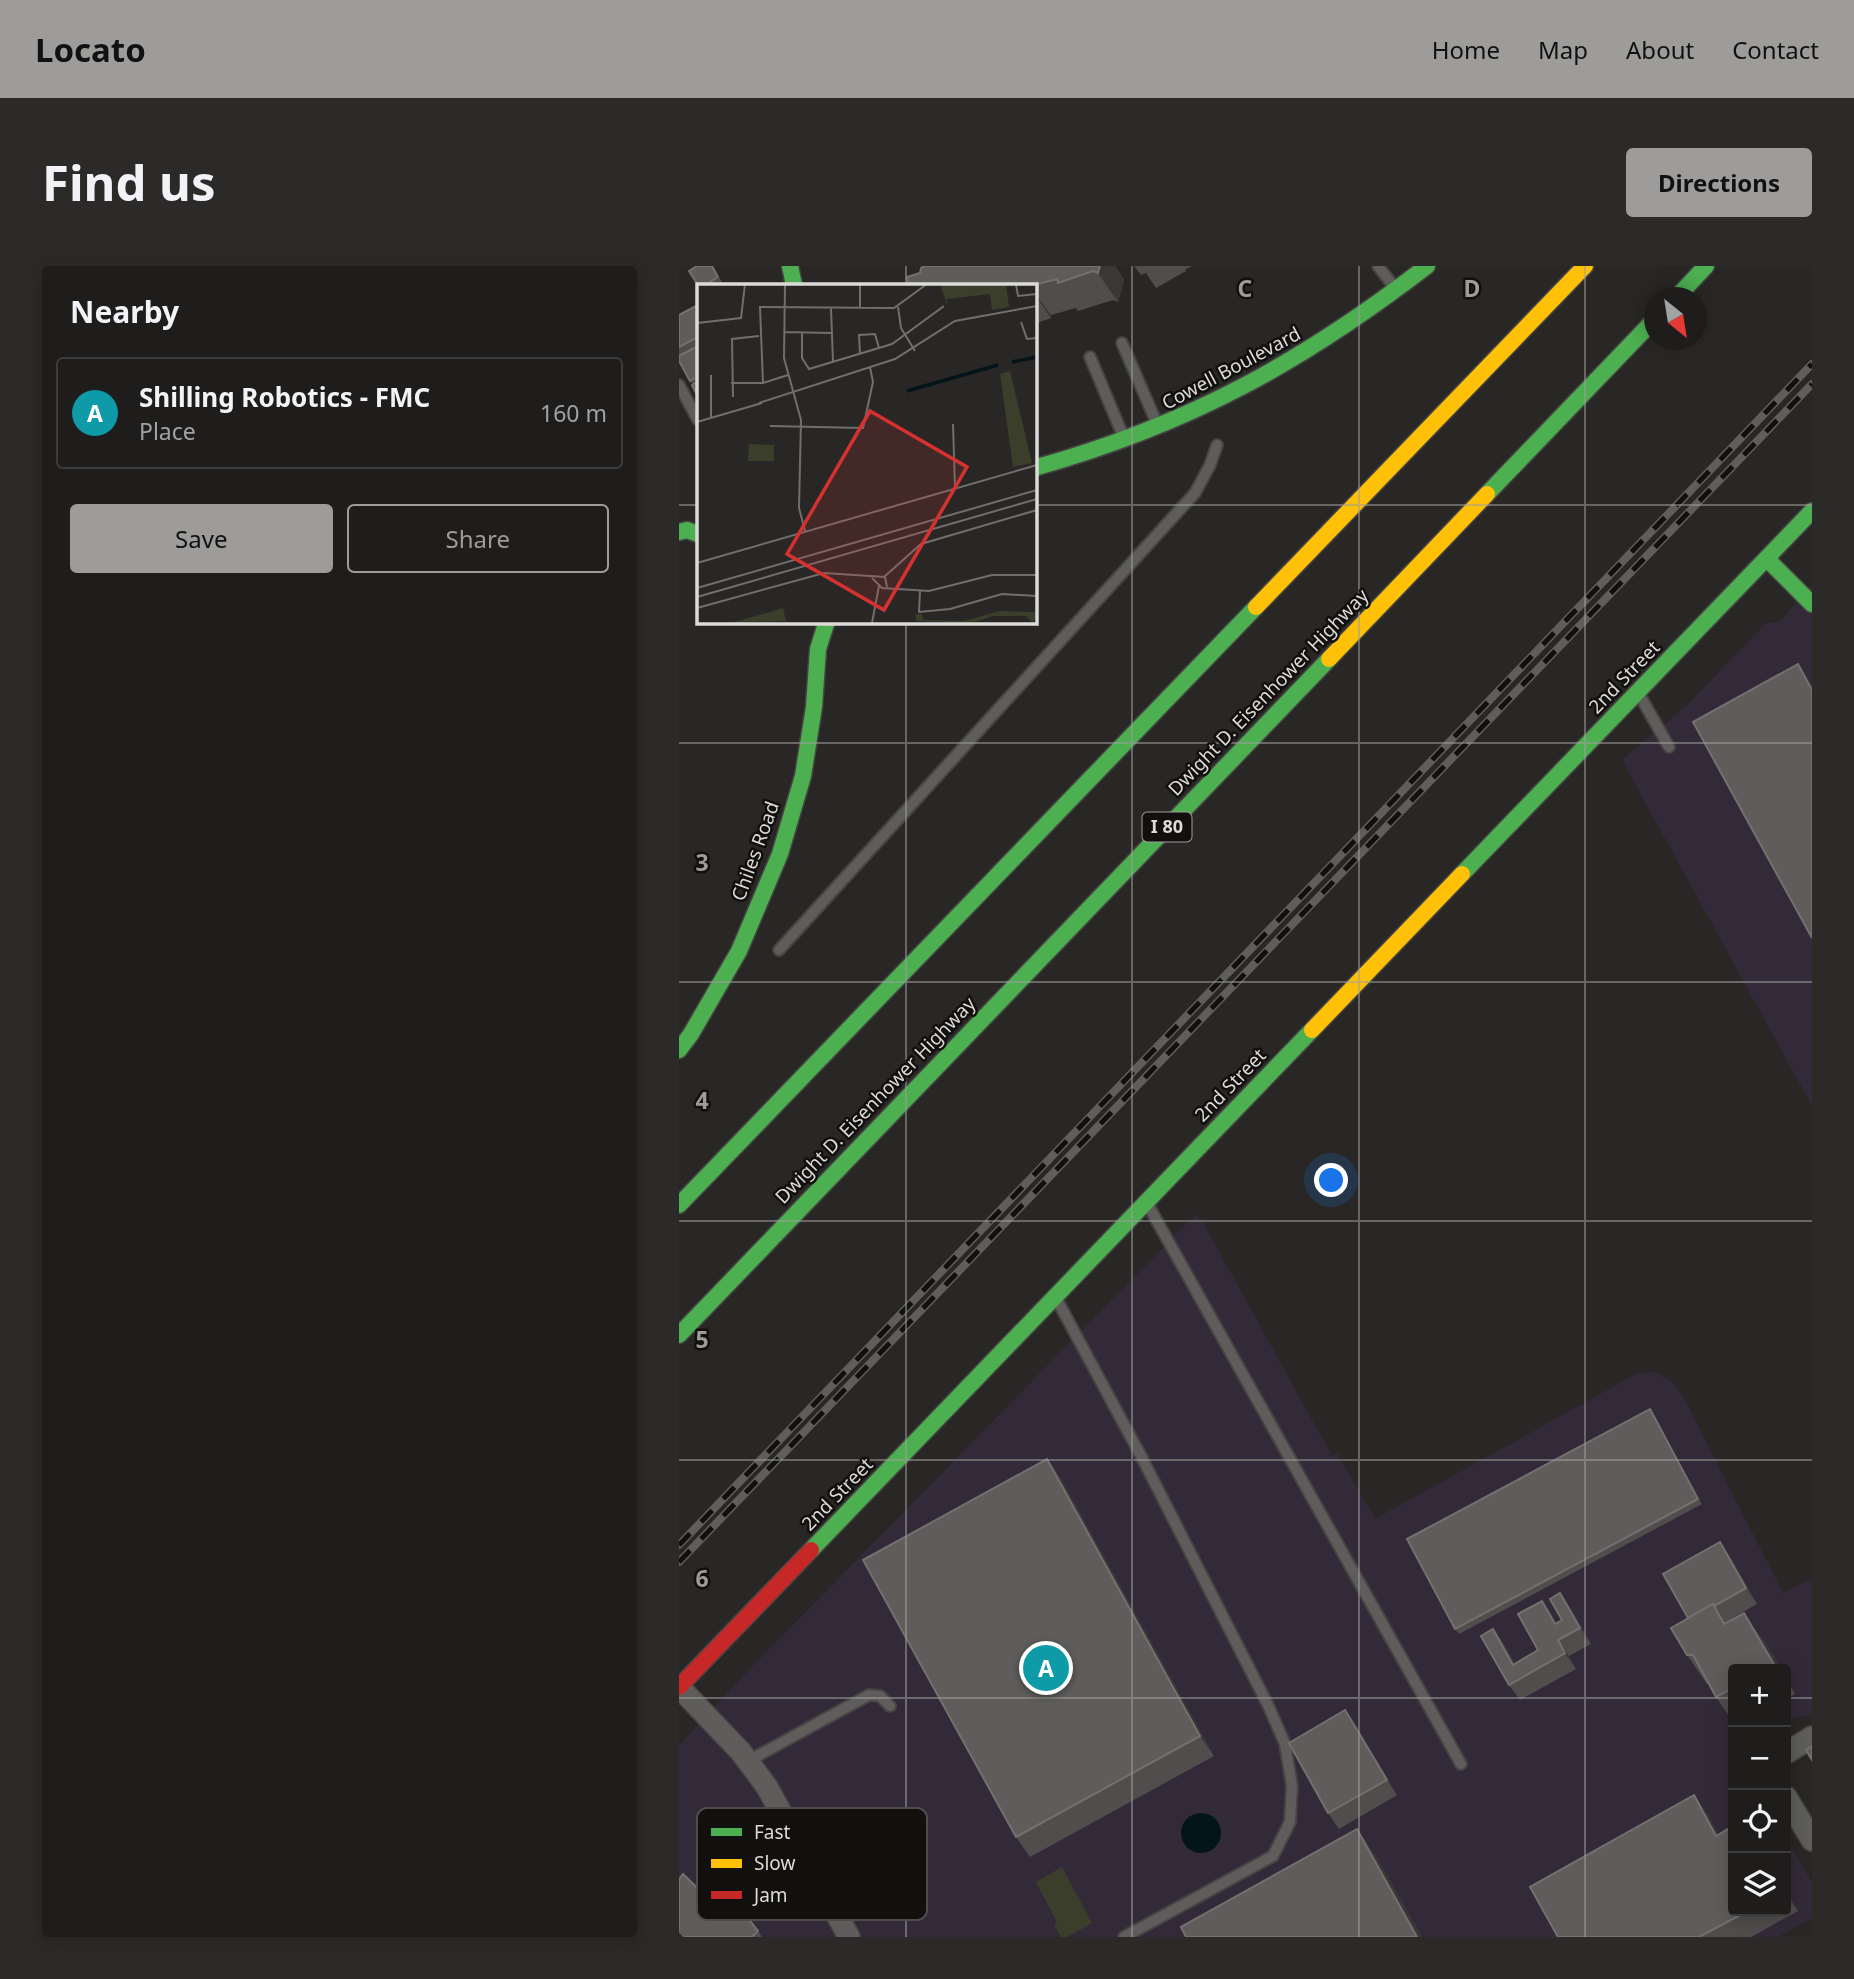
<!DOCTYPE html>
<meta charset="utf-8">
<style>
:root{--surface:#1f1d1c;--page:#2c2a29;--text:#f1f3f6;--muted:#a1a2a3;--line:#3c3b3b;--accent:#9d9c9a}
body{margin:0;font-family:"Noto Sans",sans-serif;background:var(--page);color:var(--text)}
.controls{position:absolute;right:21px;bottom:21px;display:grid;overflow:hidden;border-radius:7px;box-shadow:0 4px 18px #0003}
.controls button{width:63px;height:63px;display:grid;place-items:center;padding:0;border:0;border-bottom:2px solid var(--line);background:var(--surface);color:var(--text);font:35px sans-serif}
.compass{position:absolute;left:965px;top:21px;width:63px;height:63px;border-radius:50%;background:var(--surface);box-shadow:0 4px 18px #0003;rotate:150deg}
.you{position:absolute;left:653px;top:915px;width:24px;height:24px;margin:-18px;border:5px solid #fff;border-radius:50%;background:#1a73e8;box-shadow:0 0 0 10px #1a73e833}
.badge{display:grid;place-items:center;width:46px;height:46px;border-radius:50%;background:var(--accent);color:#fff;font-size:23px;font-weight:700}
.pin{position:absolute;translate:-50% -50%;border:4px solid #fff;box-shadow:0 2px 7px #0006}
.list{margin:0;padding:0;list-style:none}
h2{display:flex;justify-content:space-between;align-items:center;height:91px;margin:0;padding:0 28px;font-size:30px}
h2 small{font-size:23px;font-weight:400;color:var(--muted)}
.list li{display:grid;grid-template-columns:46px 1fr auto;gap:21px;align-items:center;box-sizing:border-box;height:112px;margin:0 14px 14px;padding:0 14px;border:2px solid var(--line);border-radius:7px}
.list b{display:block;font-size:26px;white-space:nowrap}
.list p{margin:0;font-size:23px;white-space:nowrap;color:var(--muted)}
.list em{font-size:23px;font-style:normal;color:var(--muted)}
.actions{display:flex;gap:14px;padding:21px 28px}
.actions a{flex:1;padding:16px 0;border:2px solid var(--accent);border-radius:7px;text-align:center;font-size:24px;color:var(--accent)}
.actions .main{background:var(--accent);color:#111}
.icon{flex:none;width:38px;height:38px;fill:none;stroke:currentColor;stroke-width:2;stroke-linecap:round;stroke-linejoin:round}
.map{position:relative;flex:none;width:1133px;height:1671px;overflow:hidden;border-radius:7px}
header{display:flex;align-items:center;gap:42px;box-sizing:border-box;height:98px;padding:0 35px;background:var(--accent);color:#111}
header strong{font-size:33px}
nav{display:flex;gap:38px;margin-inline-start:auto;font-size:24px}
.intro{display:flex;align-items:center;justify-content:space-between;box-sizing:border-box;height:168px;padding:0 42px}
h1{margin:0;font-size:49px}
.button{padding:18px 32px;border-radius:7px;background:var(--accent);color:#111;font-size:24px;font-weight:700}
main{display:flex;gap:42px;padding:0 42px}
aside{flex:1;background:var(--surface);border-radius:7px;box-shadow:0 4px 18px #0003}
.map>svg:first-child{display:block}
.industrial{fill:#322a38}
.green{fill:#3b3e2a}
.water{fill:#04141b}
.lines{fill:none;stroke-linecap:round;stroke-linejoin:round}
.lane-casing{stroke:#454443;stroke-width:14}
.street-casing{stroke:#454443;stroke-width:24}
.fast-casing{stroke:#454443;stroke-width:19}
.slow-casing{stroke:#454443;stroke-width:19}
.jam-casing{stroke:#454443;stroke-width:19}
.lane{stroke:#5e5d5c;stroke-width:10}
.street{stroke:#5e5d5c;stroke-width:21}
.fast{stroke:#4caf50;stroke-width:16}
.slow{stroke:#ffc107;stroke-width:16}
.jam{stroke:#c62828;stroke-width:16}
.rail-casing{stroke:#5f5e5c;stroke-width:8}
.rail{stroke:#11100f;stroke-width:5;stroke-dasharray:16;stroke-linecap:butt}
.wall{fill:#504e4d}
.shaded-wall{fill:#3a3836}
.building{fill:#5f5d5c;stroke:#72716f;stroke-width:2}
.grid{fill:none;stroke:#9d9c9a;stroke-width:2;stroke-opacity:0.55}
.labels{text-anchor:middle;stroke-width:5;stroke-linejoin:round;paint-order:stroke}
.shield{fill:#11100f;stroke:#9f9e9c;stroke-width:2}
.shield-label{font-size:18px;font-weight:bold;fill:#dcdbd9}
.street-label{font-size:19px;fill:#dcdbd9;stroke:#11100f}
.inset-river{fill:none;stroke:#04141b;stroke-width:3.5}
.inset-road{fill:none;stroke:#716f6d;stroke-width:2}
.view{fill:#d63131;fill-opacity:0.15;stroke:#d63131;stroke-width:3.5}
.inset-edge{fill:none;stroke:#dcdbd9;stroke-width:3.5}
.key{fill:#11100f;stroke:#4e4d4c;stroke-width:2}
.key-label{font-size:19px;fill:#dcdbd9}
.grid-label{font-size:23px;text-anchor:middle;font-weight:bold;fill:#9d9c9a;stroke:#11100f;stroke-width:5;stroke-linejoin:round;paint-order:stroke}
</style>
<header>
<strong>Locato</strong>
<nav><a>Home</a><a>Map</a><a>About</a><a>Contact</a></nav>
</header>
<div class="intro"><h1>Find us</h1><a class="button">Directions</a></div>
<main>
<aside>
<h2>Nearby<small></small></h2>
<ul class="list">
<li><span class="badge" style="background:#0f9aa8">A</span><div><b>Shilling Robotics - FMC</b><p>Place</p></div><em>160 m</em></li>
</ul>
<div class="actions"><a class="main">Save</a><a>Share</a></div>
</aside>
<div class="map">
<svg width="1133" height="1671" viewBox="0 0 1133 1671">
<rect width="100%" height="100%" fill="#292725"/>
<g class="industrial">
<polygon points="1133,320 1133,840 943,494 1008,439 1087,357 1100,356"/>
<polygon points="517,948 525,958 653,1190 658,1187 696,1253 959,1107 974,1106 990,1113 1004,1130 1104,1327 1133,1312 1133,1448 1107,1454 1107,1403 1054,1403 1054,1645 1107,1645 1107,1570 1133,1617 1133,1652 1099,1671 0,1671 0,1479 64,1410"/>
</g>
<polygon class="green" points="383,1601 413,1657 388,1671 382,1671 375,1659 378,1656 357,1616"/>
<circle class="water" cx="522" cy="1567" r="20"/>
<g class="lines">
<defs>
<g id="lane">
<polyline points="699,0 716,22"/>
<polyline points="443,77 479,160"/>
<polyline points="411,91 445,172"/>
<polyline points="0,119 19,154"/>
<polyline points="960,428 990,481"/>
<polyline points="100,684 516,227 531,199 538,179"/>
<polyline points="469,939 782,1498"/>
<polyline points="377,1032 462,1190 589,1439 606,1478 613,1520 611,1556 594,1590 445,1671"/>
<polyline points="69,1495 190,1429 201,1430 211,1440"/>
</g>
<g id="street">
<polyline points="0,1421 62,1486 88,1521 170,1671"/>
<polyline points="1107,1487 1133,1471"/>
<polyline points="1107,1531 1133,1574"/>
</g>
<g id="fast">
<polyline points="111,0 115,19"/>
<polyline points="997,32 1027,0"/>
<path d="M355,202C509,159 622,97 748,0"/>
<polyline points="808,228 975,54"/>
<polyline points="0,266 8,264 19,268"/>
<polyline points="1088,293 1133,338"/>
<polyline points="783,608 1133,245"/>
<polyline points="0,784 12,768 60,685 101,588 124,510 135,441 139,383 148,355"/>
<polyline points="0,939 577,341"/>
<polyline points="0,1069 650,393"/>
<polyline points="132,1284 633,764"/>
</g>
<g id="slow">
<polyline points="577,341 906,0"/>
<polyline points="650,393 808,228"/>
<polyline points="633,764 783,608"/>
</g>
<polyline id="jam" points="0,1421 132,1284"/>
</defs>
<use href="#lane" class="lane-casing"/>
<use href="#street" class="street-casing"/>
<use href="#fast" class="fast-casing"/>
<use href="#slow" class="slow-casing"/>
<use href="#jam" class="jam-casing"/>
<use href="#lane" class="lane"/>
<use href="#street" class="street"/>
<use href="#fast" class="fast"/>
<use href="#slow" class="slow"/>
<use href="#jam" class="jam"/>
<defs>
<g id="rail">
<polyline points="0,1279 1133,98"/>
<polyline points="0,1296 1133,118"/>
</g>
</defs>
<use href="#rail" class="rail-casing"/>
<use href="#rail" class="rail"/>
</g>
<g class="wall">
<polygon points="33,0 43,16 38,19 19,19"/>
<polygon points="436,0 445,14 439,36 434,34 399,45 397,42 372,49 372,52 355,58 355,19 230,19"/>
<polygon points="455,0 513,0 506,4 507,5 477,22 467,7 462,9"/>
<polygon points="19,39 19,131 13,118 0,96 0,49"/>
<polygon points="971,1143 1023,1238 780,1368 776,1363"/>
<polygon points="368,1193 382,1213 535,1490 351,1591 337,1571"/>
<polygon points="1052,1292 1078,1338 1046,1356 1085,1375 1102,1403 1054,1403 1054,1456 1037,1431 1030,1418 1028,1418 1008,1389 1009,1352"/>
<polygon points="892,1343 912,1378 890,1390 897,1403 841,1434 830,1419 825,1378 836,1398 859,1384 874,1350 878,1358 883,1354"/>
<polygon points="1107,1412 1116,1428 1107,1433"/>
<polygon points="677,1459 718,1529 660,1563 649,1547"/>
<polygon points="1029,1549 1039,1569 1054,1645 1107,1645 1107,1624 1119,1645 1072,1671 879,1671"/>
<polygon points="42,1645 79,1665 83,1671 0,1671"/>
</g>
<g class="shaded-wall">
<polygon points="421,0 436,0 445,14 439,36 419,7"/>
<polygon points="355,26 372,49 372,52 355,28"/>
<polygon points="1119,398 1133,418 1133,424"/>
<polygon points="971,1143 974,1148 1023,1238 1019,1233"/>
<polygon points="368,1193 382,1213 535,1490 521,1470"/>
<polygon points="1041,1276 1052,1292 1078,1338 1067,1322"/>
<polygon points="881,1327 892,1343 912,1378 901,1362"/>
<polygon points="863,1335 874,1350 887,1374 876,1358"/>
<polygon points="1065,1347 1085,1375 1102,1403 1099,1403 1096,1400"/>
<polygon points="814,1363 825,1378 845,1414 834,1399"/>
<polygon points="879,1374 890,1390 897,1403 886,1387"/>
<polygon points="666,1444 677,1459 718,1529 708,1514"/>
<polygon points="1015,1529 1029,1549 1051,1590 1037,1570"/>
<polygon points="678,1563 698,1591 743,1671 738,1671"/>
<polygon points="1107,1624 1119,1645 1107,1629"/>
</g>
<g class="building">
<polygon points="18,0 33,0 39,11 26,19 19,19 10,5"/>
<polygon points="245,0 421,0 419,7 414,5 379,17 378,13 355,19 230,19 228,11 241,7 242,2"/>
<polygon points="19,39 19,71 0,81 0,49"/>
<polygon points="19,80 19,110 11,115 0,95 0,90"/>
<polygon points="19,115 19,131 13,119"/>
<polygon points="1119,398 1133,424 1133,672 1014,456"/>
<polygon points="971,1143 1019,1233 776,1363 728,1273"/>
<polygon points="368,1193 521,1470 337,1571 184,1294"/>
<polygon points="1041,1276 1067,1322 1035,1340 1034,1338 1009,1352 984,1308"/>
<polygon points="881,1327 901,1362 879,1374 886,1387 830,1419 802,1370 814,1363 834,1399 859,1384 839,1348 863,1335 876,1358 883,1354 871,1333"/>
<polygon points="1034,1338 1045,1358 1065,1347 1096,1400 1089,1403 1054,1403 1054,1422 1037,1431 1014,1389 1008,1389 992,1362"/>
<polygon points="666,1444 708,1514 649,1547 610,1477"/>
<polygon points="1133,1480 1133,1494 1127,1484"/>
<polygon points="1015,1529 1037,1570 1054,1560 1054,1645 1069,1645 1020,1671 879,1671 851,1621"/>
<polygon points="678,1563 738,1671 507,1671 502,1661"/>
<polygon points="4,1608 42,1645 50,1636 62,1643 79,1665 73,1671 0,1671 0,1613"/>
</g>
<path class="grid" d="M227,0V19M453,0V1671M680,0V1671M906,0V1671M0,239H19M355,239H1133M227,355V1671M0,477H1133M0,716H1133M0,955H1133M0,1194H1133M0,1432H1054M1107,1432H1133"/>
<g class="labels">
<rect class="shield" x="463.5" y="546.5" width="49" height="29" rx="5"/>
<g class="shield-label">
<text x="488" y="567">I 80</text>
</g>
<g class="street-label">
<text transform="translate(552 102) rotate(-28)" y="7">Cowell Boulevard</text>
<text transform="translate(945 411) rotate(-46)" y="7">2nd Street</text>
<text transform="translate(589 426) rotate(-46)" y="7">Dwight D. Eisenhower Highway</text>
<text transform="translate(76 585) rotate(-70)" y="7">Chiles Road</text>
<text transform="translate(551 819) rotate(-46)" y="7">2nd Street</text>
<text transform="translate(196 834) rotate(-46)" y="7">Dwight D. Eisenhower Highway</text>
<text transform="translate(158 1228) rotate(-46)" y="7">2nd Street</text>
</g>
</g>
<g transform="translate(18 18)">
<rect width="340" height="340" fill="#292725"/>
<path d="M243,0H309L312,23L295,26L293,10L250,15V21ZM313,87L335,179L316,183L303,90ZM52,160L77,161V177H51ZM86,324L89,337L32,339L45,336ZM303,327L339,328V333L336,339L329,332H296L274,339L219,337V330H225L226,336L267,337Z" fill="#3b3e2a"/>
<path class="inset-river" d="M315,78L340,73M210,107L301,81"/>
<path class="inset-road" d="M88,0L87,74L104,136L102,224L108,247M319,0L321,12L340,10M201,23L204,44L218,67M134,24L136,78M163,24V0M324,38L330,55L340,54M0,39L44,34L48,0M87,48L134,49M105,49V74L112,85L195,60L247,22M163,70L162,51L178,50L182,64M14,91V134M34,99H66L91,91M66,99L63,23L197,24L230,0M36,113L35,55L62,52M62,119L198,75L258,37L340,22M0,138L65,119M256,140L258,204M73,142L166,144L176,98L173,83M0,279L340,181M187,293L224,260L340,226M175,294L185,304L232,307L295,291H340M0,304L340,206M223,307L222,328L253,325L305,310L340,312M0,313L340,215M0,324L127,289L188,293L190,303M175,339L182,302"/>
<path class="view" d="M173,127L270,183L187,326L90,270Z"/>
<rect width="340" height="340" class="inset-edge"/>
</g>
<rect x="18" y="1542" width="230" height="112" rx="10" class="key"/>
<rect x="32" y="1562" width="31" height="8" fill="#4caf50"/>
<rect x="32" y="1593" width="31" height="9" fill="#ffc107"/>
<rect x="32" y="1625" width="31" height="8" fill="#c62828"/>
<g class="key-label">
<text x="75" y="1573">Fast</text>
<text x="75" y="1604">Slow</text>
<text x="75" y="1636">Jam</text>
</g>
<g class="grid-label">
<text x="566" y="31">C</text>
<text x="793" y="31">D</text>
<text x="23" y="605">3</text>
<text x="23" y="843">4</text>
<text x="23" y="1082">5</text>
<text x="23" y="1321">6</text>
</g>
</svg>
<div class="controls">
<button>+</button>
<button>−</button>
<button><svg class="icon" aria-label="locate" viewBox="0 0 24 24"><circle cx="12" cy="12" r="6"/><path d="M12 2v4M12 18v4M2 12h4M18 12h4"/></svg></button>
<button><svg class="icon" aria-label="layers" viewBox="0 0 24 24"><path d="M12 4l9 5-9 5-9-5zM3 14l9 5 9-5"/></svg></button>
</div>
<svg class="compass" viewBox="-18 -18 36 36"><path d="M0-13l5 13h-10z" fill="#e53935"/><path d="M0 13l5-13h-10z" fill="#a1a2a3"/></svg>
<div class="you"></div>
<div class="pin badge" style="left:367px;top:1402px;background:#0f9aa8">A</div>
</div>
</main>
